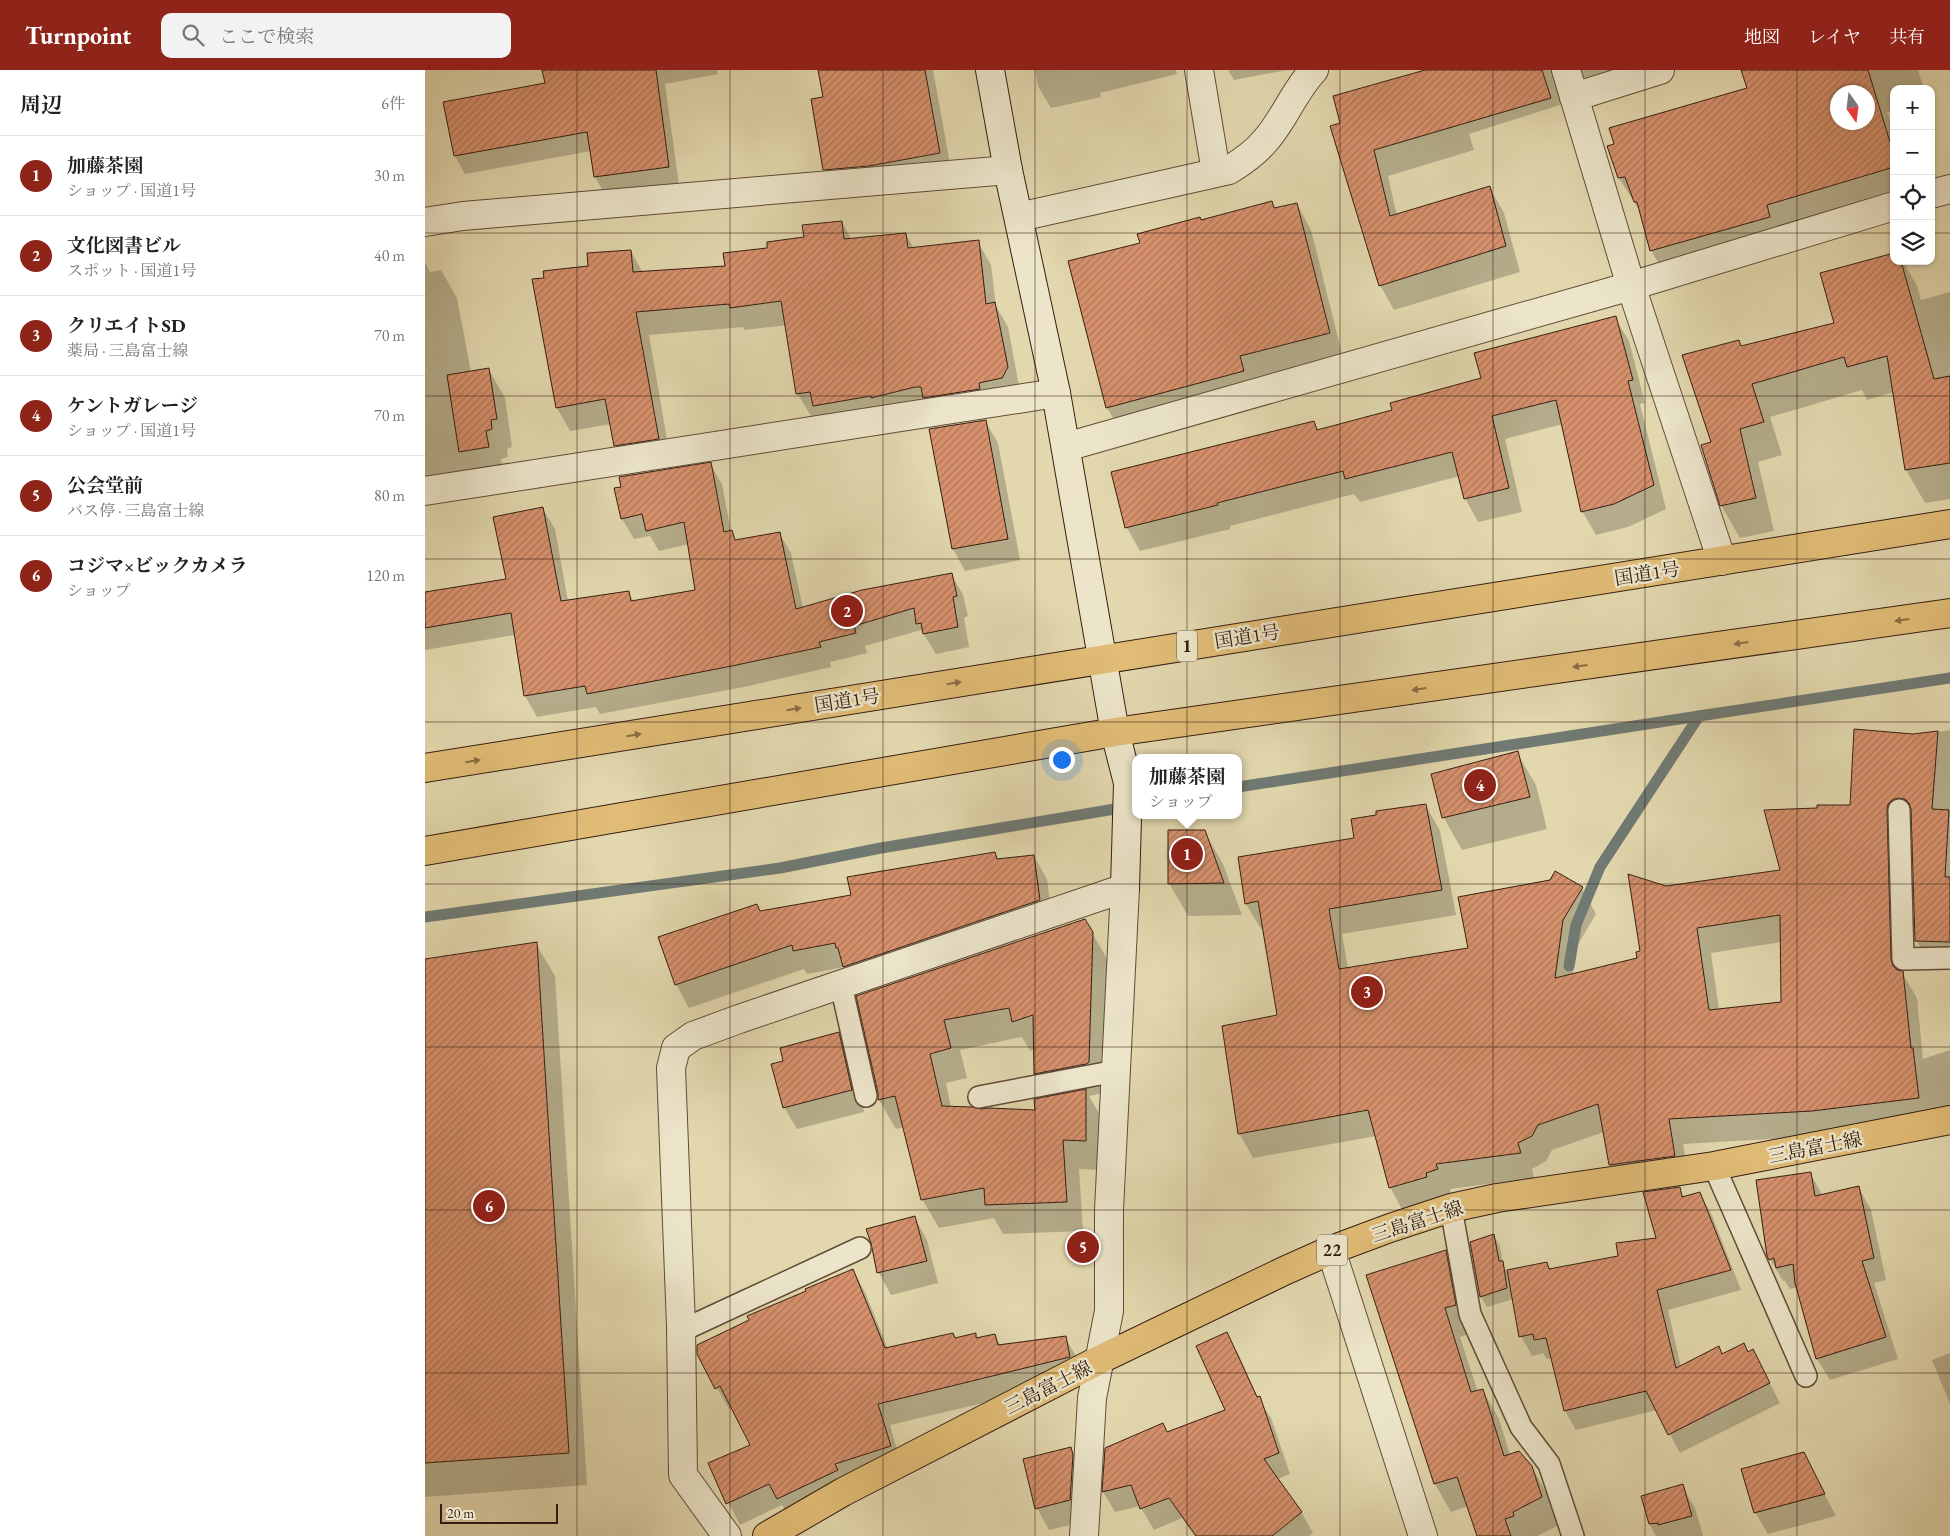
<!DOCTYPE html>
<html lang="ja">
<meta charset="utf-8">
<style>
:root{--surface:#fff;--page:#f2f2f2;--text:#222;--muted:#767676;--line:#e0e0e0;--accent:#8f2418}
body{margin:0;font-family:"EB Garamond","Noto Serif JP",serif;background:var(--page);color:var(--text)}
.controls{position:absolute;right:15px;top:15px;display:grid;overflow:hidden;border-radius:10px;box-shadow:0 1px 4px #0004}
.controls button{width:45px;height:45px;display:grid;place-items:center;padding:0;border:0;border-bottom:1px solid var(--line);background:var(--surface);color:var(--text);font:25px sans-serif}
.compass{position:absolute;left:1405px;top:15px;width:45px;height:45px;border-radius:50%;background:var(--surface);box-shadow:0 1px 4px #0004;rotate:166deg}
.scale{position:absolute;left:15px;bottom:12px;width:118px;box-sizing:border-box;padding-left:5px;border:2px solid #351e12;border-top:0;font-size:14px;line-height:18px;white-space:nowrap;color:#351e12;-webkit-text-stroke:4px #ece5ca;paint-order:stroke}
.you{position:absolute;left:636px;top:689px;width:18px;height:18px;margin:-12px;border:4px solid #fff;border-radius:50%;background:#1a73e8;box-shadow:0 0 0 8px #1a73e833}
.badge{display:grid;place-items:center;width:32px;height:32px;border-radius:50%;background:var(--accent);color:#fff;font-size:16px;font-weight:700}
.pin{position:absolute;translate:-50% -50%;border:2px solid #fff;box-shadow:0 1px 5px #0006}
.popup{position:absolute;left:707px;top:684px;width:110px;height:65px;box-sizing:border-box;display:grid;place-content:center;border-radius:10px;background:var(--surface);filter:drop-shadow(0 1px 4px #0005);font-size:16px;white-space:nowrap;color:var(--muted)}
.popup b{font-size:19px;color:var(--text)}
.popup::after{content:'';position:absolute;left:50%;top:100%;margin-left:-10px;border:10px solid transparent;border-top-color:var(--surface)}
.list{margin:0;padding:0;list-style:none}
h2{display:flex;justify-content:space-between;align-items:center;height:65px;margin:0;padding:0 20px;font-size:21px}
h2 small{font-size:16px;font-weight:400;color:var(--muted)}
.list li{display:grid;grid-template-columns:32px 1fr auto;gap:15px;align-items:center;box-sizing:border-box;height:80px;padding:0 20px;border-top:1px solid var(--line)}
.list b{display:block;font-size:19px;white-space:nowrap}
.list p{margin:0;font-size:16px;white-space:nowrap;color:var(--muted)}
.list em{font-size:16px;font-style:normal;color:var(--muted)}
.icon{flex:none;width:28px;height:28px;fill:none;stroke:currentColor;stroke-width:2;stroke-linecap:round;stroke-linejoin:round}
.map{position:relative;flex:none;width:1525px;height:1466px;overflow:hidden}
header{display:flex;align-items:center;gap:30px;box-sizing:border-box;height:70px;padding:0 25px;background:var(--accent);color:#fff}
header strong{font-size:24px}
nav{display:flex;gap:28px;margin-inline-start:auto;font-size:18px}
.search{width:350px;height:45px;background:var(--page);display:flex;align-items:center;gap:12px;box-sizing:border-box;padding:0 18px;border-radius:10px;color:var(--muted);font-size:19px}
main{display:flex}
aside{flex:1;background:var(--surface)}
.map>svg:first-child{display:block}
.shadow{fill:#0003;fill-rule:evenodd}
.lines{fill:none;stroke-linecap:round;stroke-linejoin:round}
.stream{stroke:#707a73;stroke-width:11}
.building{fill:url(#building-hatch);stroke:#351e12;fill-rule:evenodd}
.lane-casing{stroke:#604c39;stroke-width:24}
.street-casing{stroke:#604c39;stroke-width:30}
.secondary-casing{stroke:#351e12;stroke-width:30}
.primary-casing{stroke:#351e12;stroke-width:30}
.highway-casing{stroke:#351e12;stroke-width:30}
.lane{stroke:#ece5ca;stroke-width:21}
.street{stroke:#ece5ca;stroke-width:28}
.secondary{stroke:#ece5ca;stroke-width:28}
.primary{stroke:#e1bc76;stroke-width:28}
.highway{stroke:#e1bc76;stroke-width:28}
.oneway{fill:#8b6d44}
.grid{fill:none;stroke:#351e12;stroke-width:1;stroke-opacity:0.55}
.labels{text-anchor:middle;stroke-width:5;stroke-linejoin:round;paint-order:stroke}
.shield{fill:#ece5ca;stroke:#6c5a49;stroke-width:1}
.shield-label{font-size:18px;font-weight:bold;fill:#351e12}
.street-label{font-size:19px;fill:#351e12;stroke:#ece5ca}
</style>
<header>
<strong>Turnpoint</strong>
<div class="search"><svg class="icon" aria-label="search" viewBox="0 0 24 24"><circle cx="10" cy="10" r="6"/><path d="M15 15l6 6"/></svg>ここで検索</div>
<nav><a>地図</a><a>レイヤ</a><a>共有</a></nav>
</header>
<main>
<aside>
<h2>周辺<small>6件</small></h2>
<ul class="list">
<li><span class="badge">1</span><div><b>加藤茶園</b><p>ショップ · 国道1号</p></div><em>30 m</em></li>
<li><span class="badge">2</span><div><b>文化図書ビル</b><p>スポット · 国道1号</p></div><em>40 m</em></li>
<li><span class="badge">3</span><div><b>クリエイトSD</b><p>薬局 · 三島富士線</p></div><em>70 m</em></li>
<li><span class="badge">4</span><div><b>ケントガレージ</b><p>ショップ · 国道1号</p></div><em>70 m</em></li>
<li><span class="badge">5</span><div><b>公会堂前</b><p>バス停 · 三島富士線</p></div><em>80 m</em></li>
<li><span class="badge">6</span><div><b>コジマ×ビックカメラ</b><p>ショップ</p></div><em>120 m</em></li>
</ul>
</aside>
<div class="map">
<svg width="1525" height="1466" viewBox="0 0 1525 1466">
<defs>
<pattern id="building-hatch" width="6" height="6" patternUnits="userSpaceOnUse" patternTransform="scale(1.25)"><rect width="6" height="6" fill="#d7916d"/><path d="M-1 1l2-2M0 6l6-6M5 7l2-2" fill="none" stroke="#af7658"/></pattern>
</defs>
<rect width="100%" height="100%" fill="#e2d7ad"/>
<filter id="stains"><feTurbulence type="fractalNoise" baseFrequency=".004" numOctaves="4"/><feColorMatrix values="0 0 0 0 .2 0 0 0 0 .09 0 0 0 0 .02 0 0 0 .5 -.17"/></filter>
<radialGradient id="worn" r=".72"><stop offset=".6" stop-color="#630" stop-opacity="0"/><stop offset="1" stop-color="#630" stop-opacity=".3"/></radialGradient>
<g class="shadow">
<polygon points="118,0 292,0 293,4 240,14 254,115 180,125 170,107 166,81 40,104 30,86 20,33 121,14"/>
<polygon points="394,0 508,0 527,105 412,121 400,99 399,28"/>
<polygon points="610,0 751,0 752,4 675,23 676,27 626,38 613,16"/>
<polygon points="803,0 862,0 809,10"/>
<polygon points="1002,0 1242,0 1151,10 1141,33 1044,64 1049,80 963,106 972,146 1065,118 1079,143 1095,202 969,240 955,215 917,54"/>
<path d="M1317,0H1493L1499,19H1469V40L1462,42L1469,65V126L1241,206L1226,180L1216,143L1194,108L1323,19ZM1412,22H1442V52H1412Z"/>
<polygon points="847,133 851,139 872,134 886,160 918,288 697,363 682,338 645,192 716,174 776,152"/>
<polygon points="417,152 427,170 481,164 489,179 553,172 566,195 571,236 583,257 595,321 403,359 395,345 386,346 372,323 362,255 319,260 318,257 224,265 246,392 203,399 190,375 186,354 145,361 132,338 109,210 120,209 164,197 206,181 218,203 301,197 343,179 380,168"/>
<polygon points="1469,191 1478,191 1492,216 1496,230 1525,222 1525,429 1500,433 1481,400 1469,322 1442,330 1437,320 1345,347 1357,385 1333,392 1349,461 1315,468 1296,435 1288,373 1317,278 1411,254"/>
<polygon points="0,192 5,202 16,200 32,228 46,302 64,300 80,328 87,377 82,379 83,387 76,389 79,406 0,418"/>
<polygon points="1190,248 1204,271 1220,333 1215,334 1241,439 1203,457 1171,465 1157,441 1138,354 1080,369 1097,442 1053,452 1040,428 1035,406 935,432 929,424 805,456 805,459 715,481 702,458 688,403 889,353 894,361 969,341 1057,308"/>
<polygon points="560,351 573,373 595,490 540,501 528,479 505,360"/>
<polygon points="285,394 297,414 306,462 312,471 354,463 366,483 378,538 526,504 538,525 543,546 539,548 544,577 511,584 496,560 440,576 442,583 405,592 406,597 319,617 175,644 171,637 112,647 100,626 90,565 0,580 0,524 82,510 118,439 130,459 143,531 203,522 209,532 271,521 264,474 234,481 225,466 209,469 197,449"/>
<path d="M1525,660V896H1506L1491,870L1488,753L1483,754L1475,767L1479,906L1492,928L1498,989L1525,980V1048L1402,1066L1258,1074L1264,1111L1200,1120L1185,1095L1179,1062L1127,1080L1121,1091L1107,1099L1109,1108L1025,1119L1026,1125L979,1143L965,1117L951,1066L828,1088L814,1063L854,946L839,858L836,859L821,834L814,788L931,769L1001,736L1015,761L1031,845L917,864L923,899L1044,879L1157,818L1171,844L1152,876L1148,905L1214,888L1241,817L1357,801L1426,737L1488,666ZM1356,872L1357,933L1294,940L1286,883Z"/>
<polygon points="1092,683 1111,715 1122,759 1037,780 1019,748 1007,704"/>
<polygon points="779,761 798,794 817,845 763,846 744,813"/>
<polygon points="570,784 574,790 609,786 622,809 628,854 432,920 419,897 382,904 379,899 264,938 251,914 336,842 427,826"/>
<path d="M667,863L684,892L678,1023L664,1026L678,1050L677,1100L654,1099L658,1161L578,1164L569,1148L514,1158L497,1129L479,1057L471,1059L454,1030V1023L433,927ZM597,967L605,981L610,979V1004L624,1028L611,1041H556L526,1037L521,1013L542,1008L535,980Z"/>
<polygon points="111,874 130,906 162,1415 0,1427 0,890"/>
<polygon points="413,964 426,985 439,1042 372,1059 359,1037 360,992"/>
<polygon points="1385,1103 1398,1126 1434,1118 1446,1140 1461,1210 1449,1213 1473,1289 1405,1310 1392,1289 1373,1217 1365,1219 1360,1211 1358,1211 1345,1189"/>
<polygon points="1254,1118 1260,1128 1275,1124 1286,1143 1316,1220 1243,1240 1256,1297 1297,1285 1323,1283 1328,1281 1355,1333 1255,1383 1232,1340 1151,1360 1140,1341 1127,1288 1122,1289 1118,1283 1107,1286 1096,1266 1088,1229 1062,1237 1056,1227 1046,1173 1069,1166 1075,1176 1078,1195 1082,1201 1122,1194 1126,1200 1194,1187 1233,1169"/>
<polygon points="490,1148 502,1170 513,1213 466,1225 454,1203 448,1173"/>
<polygon points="1020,1181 1036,1209 1046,1263 1035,1267 1053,1322 1058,1321 1074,1349 1085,1385 1106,1396 1123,1425 1132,1456 1112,1466 1054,1466 1043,1436 1026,1442 1010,1414"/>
<polygon points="428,1200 440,1222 463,1279 530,1269 551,1264 553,1269 570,1266 576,1276 640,1268 653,1289 656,1310 465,1355 477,1398 365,1450 357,1435 315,1455 284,1394 326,1376 307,1338 304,1339 292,1318"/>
<polygon points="802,1264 814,1285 833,1328 846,1348 865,1404 852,1409 876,1442 888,1463 884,1466 770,1466 757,1448 729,1460 715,1436 690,1442 678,1422 743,1363 802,1340"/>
<polygon points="1525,1283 1525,1334 1507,1290"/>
<polygon points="645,1378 658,1400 657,1452 624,1460 612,1438"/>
<polygon points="1378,1384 1411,1446 1343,1464 1330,1442"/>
<polygon points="1257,1416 1270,1438 1278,1466 1231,1466 1226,1457 1217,1427"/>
</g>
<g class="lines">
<g class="stream">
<polyline points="813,717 1274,646"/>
<polyline points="0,847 355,798 456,778 702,737"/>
<polyline points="1144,896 1151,855 1175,797 1274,646 1525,608"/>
</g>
</g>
<g class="building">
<polygon points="117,0 231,0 244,97 169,107 162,62 29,86 18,32 120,13"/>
<polygon points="393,0 500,0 515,83 444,96 398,100 386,29 398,27"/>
<polygon points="1000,0 1117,0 1126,28 949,80 965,146 1065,116 1081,176 954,216 905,56 915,53 908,26"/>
<path d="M1316,0H1443L1469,85V97L1342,135L1345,147L1225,181L1212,132H1209L1200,107L1193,108L1182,76L1189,74L1184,58L1322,18ZM1412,22H1442V52H1412Z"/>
<polygon points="847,131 849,138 872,133 905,263 815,286 819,301 681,338 643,191 715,173 712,164 775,147 776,150"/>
<polygon points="417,151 419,169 481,163 483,178 554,170 561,234 570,232 583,297 577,308 554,313 555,319 498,328 496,317 490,317 446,328 446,326 388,336 385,322 371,324 356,231 305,238 304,234 211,242 234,369 189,376 180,329 131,338 107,209 119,208 118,201 163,196 162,183 206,180 208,202 300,196 298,183 342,178 342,172 379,167 377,155"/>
<polygon points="1469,183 1469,191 1476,191 1509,309 1525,306 1525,393 1480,400 1462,286 1422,297 1419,287 1327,314 1339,352 1315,359 1331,428 1295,436 1276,375 1286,372 1257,285 1314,270 1316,276 1409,253 1395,203"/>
<polygon points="1191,246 1208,310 1203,311 1229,415 1189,434 1156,442 1131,330 1067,346 1084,418 1039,429 1027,382 920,409 918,401 792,433 793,435 700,458 686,402 889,351 892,360 967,340 965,333 1056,308 1049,283"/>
<polygon points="64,298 72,349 66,350 67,359 61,361 64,377 34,382 22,305"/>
<polygon points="561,350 583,469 527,479 504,359"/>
<polygon points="286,392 299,462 307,460 310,470 355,462 371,539 437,520 527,503 532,526 528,527 533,557 498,564 496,553 491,554 489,538 429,556 431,563 394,572 396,577 307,596 162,624 160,616 99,626 86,543 0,558 0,522 81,509 68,447 118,437 136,531 204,521 206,531 270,520 259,452 221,461 217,444 196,449 189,418 196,417 194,407"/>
<path d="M1429,659L1488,664L1513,661L1507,739L1524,740L1520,807H1525V872L1490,871L1486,739L1484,733L1480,729L1473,728L1467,730L1463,734L1462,740L1466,889L1468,896L1472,900L1478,901L1486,978H1488L1494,1028L1387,1041L1244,1049L1250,1086L1184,1095L1173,1034L1113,1055L1107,1066L1093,1073L1096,1083L1011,1094L1013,1099L1001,1103L1002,1107L964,1118L943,1040L813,1064L797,956L852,945L833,831L820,834L813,787L929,768L926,749L951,745V741L1001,734L1017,820L904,839L914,899L1043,878L1033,827L1125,810L1130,801L1158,817L1138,850L1130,908L1212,888L1211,882L1215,881L1203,804L1241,816L1355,800L1339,740L1392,738V735H1425ZM1355,845L1356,932L1284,940L1272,858Z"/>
<polygon points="1093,681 1105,727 1017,748 1006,704"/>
<polygon points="743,760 780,760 799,813 743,814"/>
<polygon points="570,782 572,789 609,785 615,830 418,897 413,878 411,878 410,873 368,881 367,875 250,915 233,867 332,834 335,841 426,825 422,807"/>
<polygon points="660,849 668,862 664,992 661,994 609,1004 608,945 587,952 584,938 519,950 526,978 505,984 517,1036 547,1037 556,1039 564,1038 610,1040 609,1029 661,1019 661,1071 638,1070 642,1132 560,1135 559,1118 496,1130 470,1026 453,1030 453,1023 431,926"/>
<polygon points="112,872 144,1383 0,1393 0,889"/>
<polygon points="414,962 427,1020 358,1038 346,994 358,991 355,978"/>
<polygon points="1386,1102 1390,1126 1434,1116 1449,1188 1437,1191 1461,1267 1391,1289 1370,1213 1368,1194 1351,1198 1349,1188 1344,1190 1342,1186 1331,1110"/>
<polygon points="1255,1117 1257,1127 1275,1122 1306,1200 1232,1220 1251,1298 1294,1276 1297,1284 1319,1273 1323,1282 1328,1279 1345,1313 1243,1365 1221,1321 1139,1341 1121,1268 1109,1270 1108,1264 1094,1267 1082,1200 1122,1192 1124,1199 1193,1186 1191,1173 1231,1168 1218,1122"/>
<polygon points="490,1146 502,1191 452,1203 446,1173 441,1159"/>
<polygon points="1069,1164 1074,1191 1078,1191 1082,1218 1055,1227 1045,1172"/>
<polygon points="1021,1180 1031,1235 1020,1238 1046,1322 1058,1319 1079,1386 1094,1381 1107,1396 1117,1427 1088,1442 1089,1446 1080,1449 1086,1466 1052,1466 1032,1407 1009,1414 941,1205"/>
<polygon points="428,1199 460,1278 528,1263 530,1268 551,1263 551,1268 570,1264 573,1275 641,1266 645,1287 453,1334 466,1376 410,1394 413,1400 352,1429 344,1414 301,1434 283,1393 325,1375 295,1316 290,1319 272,1284 272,1275 324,1250 322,1246 381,1221 380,1219"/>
<polygon points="802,1262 832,1327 835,1326 854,1383 839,1389 877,1442 847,1466 771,1466 744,1428 715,1439 706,1415 677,1422 680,1378 738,1353 742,1362 800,1340 771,1276"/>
<polygon points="646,1377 648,1385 645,1430 610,1439 598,1389"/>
<polygon points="1379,1382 1400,1424 1329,1443 1316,1399"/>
<polygon points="1258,1414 1267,1446 1233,1455 1233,1453 1224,1454 1216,1426"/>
</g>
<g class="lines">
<defs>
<g id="lane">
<polyline points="1474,740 1478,889 1525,888"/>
<polyline points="416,915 441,1026"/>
<polyline points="554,1027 691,1001"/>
<polyline points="1289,1096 1381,1306"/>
<polyline points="1026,1138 1045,1244 1096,1357 1124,1394 1148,1466"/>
<polyline points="256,1261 435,1178"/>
</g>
<g id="street">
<polyline points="774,0 791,102"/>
<polyline points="1141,0 1206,216 1297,491"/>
<polyline points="1149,27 1235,0"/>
<polyline points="1506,124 1525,119"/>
<path d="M594,147L804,100C817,92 830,83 840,71C859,50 869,21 889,0"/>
<polyline points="0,152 38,146 583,100"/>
<polyline points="641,377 1206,216 1469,136"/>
<polyline points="0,421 631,323"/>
<polyline points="906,1180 998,1466"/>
<polyline points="302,1466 258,1405 256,1256 246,998 251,978 268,966 314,949 700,818 684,1140 684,1241 667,1328 659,1466"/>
</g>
<polyline id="secondary" points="565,0 583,100 631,323 690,662 703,713 700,818"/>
<polyline id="primary" points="342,1466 418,1422 674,1290 859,1201 906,1180 965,1158 1026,1138 1072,1128 1289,1096 1525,1050"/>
<g id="highway">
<polyline points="0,698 1525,454"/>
<polyline points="0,781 690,662 1525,543"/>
</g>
</defs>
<use href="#lane" class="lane-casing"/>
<use href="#street" class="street-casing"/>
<use href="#secondary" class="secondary-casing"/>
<use href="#primary" class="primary-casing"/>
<use href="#highway" class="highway-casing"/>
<use href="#lane" class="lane"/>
<use href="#street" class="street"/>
<use href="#secondary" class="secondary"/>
<use href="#primary" class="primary"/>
<use href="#highway" class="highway"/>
</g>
<defs><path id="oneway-solid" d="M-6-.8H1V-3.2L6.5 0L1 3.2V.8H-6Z" transform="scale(1.25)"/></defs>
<g class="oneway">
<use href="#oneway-solid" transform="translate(1477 550) rotate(172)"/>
<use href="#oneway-solid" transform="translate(1316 573) rotate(172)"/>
<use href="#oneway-solid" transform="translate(1155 596) rotate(172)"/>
<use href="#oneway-solid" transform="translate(529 613) rotate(-9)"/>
<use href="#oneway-solid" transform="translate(994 619) rotate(172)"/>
<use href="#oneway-solid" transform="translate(369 639) rotate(-9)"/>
<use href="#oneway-solid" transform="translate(209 665) rotate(-9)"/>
<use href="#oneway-solid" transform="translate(48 691) rotate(-9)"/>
</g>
<path class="grid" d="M152,0V1466M305,0V1466M458,0V1466M610,0V1466M762,0V1466M915,0V1466M1068,0V1466M1220,0V1466M1372,0V1466M0,163H1469M1506,163H1525M0,326H1525M0,489H1525M0,652H1525M0,814H1525M0,977H1525M0,1140H1525M0,1303H1525"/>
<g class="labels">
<g class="shield">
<rect x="752" y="560.5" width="20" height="31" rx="4"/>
<rect x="892" y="1164.5" width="30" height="31" rx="4"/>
</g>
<g class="shield-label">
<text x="762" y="582">1</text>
<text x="907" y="1186">22</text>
</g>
<g class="street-label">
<text transform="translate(1222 503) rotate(-9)" y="7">国道1号</text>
<text transform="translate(822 566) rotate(-9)" y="7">国道1号</text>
<text transform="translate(422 630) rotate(-9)" y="7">国道1号</text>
<text transform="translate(1390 1077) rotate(-11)" y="7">三島富士線</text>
<text transform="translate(992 1151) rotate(-18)" y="7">三島富士線</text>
<text transform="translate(623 1317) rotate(-27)" y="7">三島富士線</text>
</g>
</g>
<rect width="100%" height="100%" filter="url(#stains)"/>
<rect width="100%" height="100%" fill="url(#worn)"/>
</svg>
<div class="controls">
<button>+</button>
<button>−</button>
<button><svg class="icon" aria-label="locate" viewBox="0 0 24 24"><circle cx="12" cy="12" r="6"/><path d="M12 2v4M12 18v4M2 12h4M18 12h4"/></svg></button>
<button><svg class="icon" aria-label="layers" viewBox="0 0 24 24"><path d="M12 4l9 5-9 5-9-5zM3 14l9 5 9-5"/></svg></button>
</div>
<svg class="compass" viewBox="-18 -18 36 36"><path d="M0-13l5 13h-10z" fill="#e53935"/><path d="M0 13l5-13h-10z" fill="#767676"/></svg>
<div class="scale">20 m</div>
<div class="you"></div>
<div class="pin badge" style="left:762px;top:784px">1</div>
<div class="popup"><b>加藤茶園</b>ショップ</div>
<div class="pin badge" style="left:422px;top:541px">2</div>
<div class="pin badge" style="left:942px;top:922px">3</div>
<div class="pin badge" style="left:1055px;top:715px">4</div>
<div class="pin badge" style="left:658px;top:1177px">5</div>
<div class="pin badge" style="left:64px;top:1136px">6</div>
</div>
</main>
